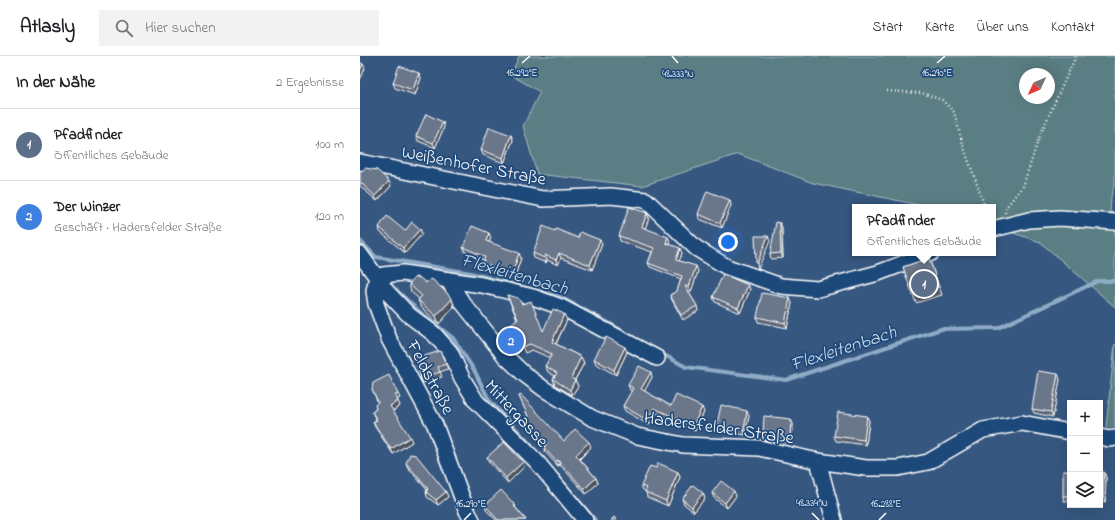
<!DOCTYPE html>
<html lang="de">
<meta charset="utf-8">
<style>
:root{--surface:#fff;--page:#f2f2f2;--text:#202124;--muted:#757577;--line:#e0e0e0;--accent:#847042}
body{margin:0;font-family:"Indie Flower",sans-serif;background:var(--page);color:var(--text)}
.controls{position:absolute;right:12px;bottom:12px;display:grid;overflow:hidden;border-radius:0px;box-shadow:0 4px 16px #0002}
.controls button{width:36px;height:36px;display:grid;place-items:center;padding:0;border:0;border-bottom:1px solid var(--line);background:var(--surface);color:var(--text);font:20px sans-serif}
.compass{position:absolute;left:659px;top:12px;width:36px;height:36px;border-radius:50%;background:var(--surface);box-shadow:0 4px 16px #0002;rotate:226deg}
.you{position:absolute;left:368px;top:186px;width:14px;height:14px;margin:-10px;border:3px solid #fff;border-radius:50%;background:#1a73e8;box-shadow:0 0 0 6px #1a73e833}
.badge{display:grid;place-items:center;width:26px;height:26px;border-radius:50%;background:var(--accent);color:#fff;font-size:13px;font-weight:700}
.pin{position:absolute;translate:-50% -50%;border:2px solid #fff;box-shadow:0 1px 4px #0006}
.popup{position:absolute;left:492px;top:148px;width:144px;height:52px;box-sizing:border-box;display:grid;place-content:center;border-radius:0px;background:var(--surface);filter:drop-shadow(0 1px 3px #0005);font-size:13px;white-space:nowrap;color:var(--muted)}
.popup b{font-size:15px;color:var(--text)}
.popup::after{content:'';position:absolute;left:50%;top:100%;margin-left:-8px;border:8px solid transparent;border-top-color:var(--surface)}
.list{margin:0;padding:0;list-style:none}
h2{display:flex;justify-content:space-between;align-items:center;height:52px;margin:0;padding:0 16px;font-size:17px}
h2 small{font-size:13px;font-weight:400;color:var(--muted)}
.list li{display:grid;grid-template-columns:26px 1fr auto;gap:12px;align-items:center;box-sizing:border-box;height:72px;padding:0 16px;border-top:1px solid var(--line)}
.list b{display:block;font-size:15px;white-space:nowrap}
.list p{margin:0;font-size:13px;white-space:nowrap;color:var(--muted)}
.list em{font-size:13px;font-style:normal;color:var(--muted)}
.icon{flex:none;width:22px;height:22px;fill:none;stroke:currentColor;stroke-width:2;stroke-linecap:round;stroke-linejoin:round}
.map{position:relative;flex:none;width:755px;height:464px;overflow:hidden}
header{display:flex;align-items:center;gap:24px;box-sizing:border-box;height:56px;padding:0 20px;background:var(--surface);border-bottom:1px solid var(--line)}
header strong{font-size:19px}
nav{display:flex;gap:22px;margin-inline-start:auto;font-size:14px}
.search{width:280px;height:36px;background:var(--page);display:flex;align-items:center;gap:10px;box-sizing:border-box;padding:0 14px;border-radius:0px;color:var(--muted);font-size:15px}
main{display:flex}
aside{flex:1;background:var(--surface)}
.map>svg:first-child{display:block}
.green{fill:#5a7e83;stroke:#acbec1;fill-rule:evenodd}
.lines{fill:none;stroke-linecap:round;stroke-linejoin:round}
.stream{stroke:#8facc7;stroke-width:4}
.street-casing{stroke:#fff;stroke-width:18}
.path{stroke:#fff;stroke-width:2.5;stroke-dasharray:1 3;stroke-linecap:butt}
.street{stroke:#1f4a7a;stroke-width:15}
.wall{fill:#5c6577;stroke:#fff}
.shaded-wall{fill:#4b5361;stroke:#fff}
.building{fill:#6b768a;stroke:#fff}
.ticks{fill:none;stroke:#fff;stroke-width:1.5}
.labels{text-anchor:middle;stroke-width:3.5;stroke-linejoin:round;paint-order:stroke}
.street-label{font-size:18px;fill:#fff;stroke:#1f4a7a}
.water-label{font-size:19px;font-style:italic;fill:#d0dce8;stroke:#1f4a7a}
.ticks-label{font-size:10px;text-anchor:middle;fill:#fff;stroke:#1f4a7a;stroke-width:3.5;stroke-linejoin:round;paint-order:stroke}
</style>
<header>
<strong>Atlasly</strong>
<div class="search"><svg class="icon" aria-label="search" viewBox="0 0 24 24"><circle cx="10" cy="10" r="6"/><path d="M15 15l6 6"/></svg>Hier suchen</div>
<nav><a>Start</a><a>Karte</a><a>Über uns</a><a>Kontakt</a></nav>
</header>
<main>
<aside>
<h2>In der Nähe<small>2 Ergebnisse</small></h2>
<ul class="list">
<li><span class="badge" style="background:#5c6f8a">1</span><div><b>Pfadfinder</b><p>Öffentliches Gebäude</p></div><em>100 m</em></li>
<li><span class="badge" style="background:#3f7fe0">2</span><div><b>Der Winzer</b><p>Geschäft · Hadersfelder Straße</p></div><em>120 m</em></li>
</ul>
</aside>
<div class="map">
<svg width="755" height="464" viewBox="0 0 755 464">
<rect width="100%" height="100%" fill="#36577f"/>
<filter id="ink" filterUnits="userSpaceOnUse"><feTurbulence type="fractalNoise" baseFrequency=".025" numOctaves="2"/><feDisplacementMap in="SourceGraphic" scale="8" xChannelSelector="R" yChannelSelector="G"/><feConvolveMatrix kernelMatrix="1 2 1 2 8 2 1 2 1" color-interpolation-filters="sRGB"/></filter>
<g filter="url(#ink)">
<g class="green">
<path d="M159,0H755V127L751,141L750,156L755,157V251L680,186L633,170V151H569L453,127L378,98L282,130L177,118L163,70L180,36L151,19ZM665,18H689V42H665Z"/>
<polygon points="755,288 755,371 746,372 746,371"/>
</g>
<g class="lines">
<g class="stream">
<polyline points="0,185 16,201 111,217 200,241 247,266 273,281"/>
<polyline points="34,232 61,257 93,282 114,314 129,344 171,389"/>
<polyline points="299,296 326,311 426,324 581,273 638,272 738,225 755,225"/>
<polyline points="198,420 235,464"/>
</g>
<defs>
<g id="street">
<polyline points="0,106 183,143 251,140 286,144 336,192 367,211 421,230 458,233 518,217 571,197"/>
<polyline points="633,173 669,164 700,162 755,166"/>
<polyline points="0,198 28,237 49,259 74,278 90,296 102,322 116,345 177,406 225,464"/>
<polyline points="17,221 23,219 43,217 122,229 173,241 201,251 297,302"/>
<polyline points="17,221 14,235 16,248 29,283 75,369 107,455 112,464"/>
<polyline points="88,224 102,246 145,300 164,318 184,333 232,362 277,380 323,389 399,392 458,405 474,464"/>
<polyline points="740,381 749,383 755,382"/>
<polyline points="458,405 506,412 538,412 568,406 623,374 662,367 710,376"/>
</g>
</defs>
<use href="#street" class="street-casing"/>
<g class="path">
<polyline points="527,35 562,37 582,44 594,56 603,89 625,151"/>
<polyline points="645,157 647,150 663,130 680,79 716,0"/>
</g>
<use href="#street" class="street"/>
</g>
<g class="wall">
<polygon points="59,17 61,22 55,39 35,32 33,27"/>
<polygon points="84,71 75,92 58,85 56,80"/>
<polygon points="151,79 153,84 144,107 123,99 121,94"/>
<polygon points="0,117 31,130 17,145 0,130"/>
<polygon points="371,149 362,172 339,163 338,158"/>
<polygon points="287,157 289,162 285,172 310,185 309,188 322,197 319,205 338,215 331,236 328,235 337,250 338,255 323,264 312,244 310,239 317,235 321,223 290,211 288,207 292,196 260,185 259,180"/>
<polygon points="420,167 422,172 423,202 411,203 410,198"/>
<polygon points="19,171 45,175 60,173 62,178 45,197 20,176"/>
<polygon points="195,175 218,182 242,188 232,214 201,202 198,209 187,204 186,207 174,202 173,197"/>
<polygon points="131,182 129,186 161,202 154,223 125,212 123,207 124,204 105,196 103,191"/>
<polygon points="569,202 582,239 556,247 543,211"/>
<polygon points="66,227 92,243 94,251 79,268 61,251 58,244 59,243 51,236 49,228"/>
<polygon points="388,229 390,234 380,257 355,246 353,241"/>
<polygon points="147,239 162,248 183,275 207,264 196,288 221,301 224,307 215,324 218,330 212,339 195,329 193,323 195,320 188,316 185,310 190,302 172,294 165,297 160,286 151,293 143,283 141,277 157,263"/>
<polygon points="432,247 427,272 398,266 397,261"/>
<polygon points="80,295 88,313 80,316 82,321 63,327 61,322"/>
<polygon points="267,296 256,319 236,308 234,303"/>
<polygon points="292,321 284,335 311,350 344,356 335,375 296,357 289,369 265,355 263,350 272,335 270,334 268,329"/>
<polygon points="700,323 693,361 674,357 672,353"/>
<polygon points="12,333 38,338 40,342 37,344 40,350 33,355 52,386 33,398 15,371 13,366 16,364 12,356 16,353 18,347"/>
<polygon points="159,340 204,385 231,391 220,403 236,422 238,427 226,438 200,409 198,410 185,396 184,392 185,390 166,368 164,363 168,360"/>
<polygon points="389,360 385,379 358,373 357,368"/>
<polygon points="509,365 506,389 476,385 474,380"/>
<polygon points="433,368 432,387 404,384 403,379"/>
<polygon points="127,401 163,406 164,411 148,427 129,406"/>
<polygon points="46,407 86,436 88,441 78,449 67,441 66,436 67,434 48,412"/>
<polygon points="296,412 318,416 320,421 308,450 287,441 286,436 283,434 281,430"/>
<polygon points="710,415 710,445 704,445 703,440"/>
<polygon points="740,416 746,421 745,446 740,446"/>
<polygon points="352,437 376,440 367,452 354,442"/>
<polygon points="345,442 334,456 324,448 322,443"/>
<polygon points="125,449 155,449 156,452 166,464 136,464 126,454"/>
</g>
<g class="shaded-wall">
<polygon points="3,8 5,12 0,24 0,15"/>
<polygon points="59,17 61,22 55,39 53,34"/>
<polygon points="83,66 84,71 75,92 73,87"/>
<polygon points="151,79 153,84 144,107 143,102"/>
<polygon points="29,125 31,130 17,145 15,140"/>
<polygon points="370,144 371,149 362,172 360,167"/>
<polygon points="287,157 289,162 284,175 282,171"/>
<polygon points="420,167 422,172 423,202 421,197"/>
<polygon points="60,173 62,178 45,197 43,192"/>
<polygon points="129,177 131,182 127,190 126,185"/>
<polygon points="408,180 410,185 398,213 397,208"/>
<polygon points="308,181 310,185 307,191 306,187"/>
<polygon points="240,184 242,188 232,214 230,209"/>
<polygon points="320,192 322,197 318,209 316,204"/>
<polygon points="159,197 161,202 154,223 152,218"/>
<polygon points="199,197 201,202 198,209 196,204"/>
<polygon points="185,199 187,204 186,207 184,202"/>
<polygon points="336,210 338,215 331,236 329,231"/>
<polygon points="388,229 390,234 380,257 378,252"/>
<polygon points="430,242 432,247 427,272 425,267"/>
<polygon points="92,243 94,251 79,268 76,260"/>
<polygon points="204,258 207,264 194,291 192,286"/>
<polygon points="158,280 160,286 151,293 149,288"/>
<polygon points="265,291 267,296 256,319 254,314"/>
<polygon points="221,301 224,307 213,327 211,322"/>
<polygon points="291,316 292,321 283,338 281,333"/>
<polygon points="698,318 700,323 693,361 691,356"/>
<polygon points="215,324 218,330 212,339 210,334"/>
<polygon points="38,345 40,350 32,355 30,350"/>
<polygon points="342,351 344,356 335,375 333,370"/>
<polygon points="294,352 296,357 289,369 287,364"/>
<polygon points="387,355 389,360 385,379 384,374"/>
<polygon points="507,360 509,365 506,389 504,384"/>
<polygon points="431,363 433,368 432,387 430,382"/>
<polygon points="50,381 52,386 33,398 31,393"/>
<polygon points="229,386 231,391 218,404 216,399"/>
<polygon points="198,404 200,409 198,410 196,405"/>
<polygon points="163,406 164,411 148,427 146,422"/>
<polygon points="318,416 320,421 308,450 306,445"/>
<polygon points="744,416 746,421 745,446 743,441"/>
<polygon points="236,422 238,427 226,438 224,433"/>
<polygon points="374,435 376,440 367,452 365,447"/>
<polygon points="86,436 88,441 78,449 76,444"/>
<polygon points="343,437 345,442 334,456 332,451"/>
</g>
<g class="building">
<polygon points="0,6 3,8 0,15"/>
<polygon points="39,10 59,17 53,34 33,27"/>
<polygon points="66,58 83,66 73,87 56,80"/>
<polygon points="129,71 151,79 143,102 121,94"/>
<polygon points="5,112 17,114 29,125 15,140 0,126 0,117"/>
<polygon points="347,135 370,144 360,167 338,158"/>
<polygon points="269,151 287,157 282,171 308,181 306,187 320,192 316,204 336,210 329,231 325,230 337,250 321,259 310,239 317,235 322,220 288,207 294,192 259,180"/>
<polygon points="27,160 45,175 52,166 60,173 43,192 19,171"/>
<polygon points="416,166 420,167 421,197 410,198"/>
<polygon points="112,170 129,177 126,185 159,197 152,218 123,207 125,201 103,191"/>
<polygon points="183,170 195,175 196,173 218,182 220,176 240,184 230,209 199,197 196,204 185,199 184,202 173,197"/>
<polygon points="395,180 408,180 397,208 396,207"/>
<polygon points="569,202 579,231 553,240 543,211"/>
<polygon points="363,218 388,229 378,252 353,241"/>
<polygon points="55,221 60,222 66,227 70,223 73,224 87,237 92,243 76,260 58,244 62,240 49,228"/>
<polygon points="402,237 430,242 425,267 397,261"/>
<polygon points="147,239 158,242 162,248 171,245 183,275 193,253 204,258 192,286 221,301 211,322 215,324 210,334 193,323 197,317 185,310 192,298 170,288 162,291 158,280 149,288 141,277 158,263"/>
<polygon points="246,281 265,291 254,314 234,303"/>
<polygon points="80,295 86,308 78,311 80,316 61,322 55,303"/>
<polygon points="279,310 291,316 281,333 311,350 316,339 342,351 333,370 294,352 287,364 263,350 273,332 268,329"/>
<polygon points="678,315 698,318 691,356 672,353"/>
<polygon points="29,319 38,338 35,339 38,345 30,350 50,381 31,393 13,366 17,364 12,356 16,353 15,349 18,346 12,333 13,327"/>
<polygon points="161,339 204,385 215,373 229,386 216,399 236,422 224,433 198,404 196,405 184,392 186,388 164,363 168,360 159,340"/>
<polygon points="361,349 387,355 384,374 357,368"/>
<polygon points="478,356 507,360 504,384 474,380"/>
<polygon points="404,360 431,363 430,382 403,379"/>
<polygon points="144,386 163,406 146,422 127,401"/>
<polygon points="50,398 56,399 86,436 76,444 66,436 68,433 46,407"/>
<polygon points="298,407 318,416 306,445 285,436 287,432 281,430 290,410 296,412"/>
<rect x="703" y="415" width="7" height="25"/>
<polygon points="740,416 744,416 743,441 740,441"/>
<polygon points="361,425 374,435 365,447 352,437"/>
<polygon points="333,429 343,437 332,451 322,443"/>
<polygon points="141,434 155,449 154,450 166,464 138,464 125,449"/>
<polygon points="254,461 257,464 251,464"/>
</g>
</g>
<path class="ticks" d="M312,0L318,7M162,7L170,0M577,7L585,0M452,457L459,464M104,464L111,457M519,464L526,457"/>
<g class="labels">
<g class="street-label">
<text transform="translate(114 109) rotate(11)" y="6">Weißenhofer Straße</text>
<text transform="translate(71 321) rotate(62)" y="6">Feldstraße</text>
<text transform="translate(157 357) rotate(47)" y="6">Mittergasse</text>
<text transform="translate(359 371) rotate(8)" y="6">Hadersfelder Straße</text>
</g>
<g class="water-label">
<text transform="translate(155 217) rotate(16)" y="7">Flexleitenbach</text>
<text transform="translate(483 291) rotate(-18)" y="7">Flexleitenbach</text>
</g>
</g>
<g class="ticks-label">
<text x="162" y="20">16.292°E</text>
<text x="577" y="20">16.290°E</text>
<text x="318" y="21">48.333°N</text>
<text x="452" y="450">48.334°N</text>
<text x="111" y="451">16.290°E</text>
<text x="526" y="451">16.288°E</text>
</g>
</svg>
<div class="controls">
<button>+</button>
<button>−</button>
<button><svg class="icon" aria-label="layers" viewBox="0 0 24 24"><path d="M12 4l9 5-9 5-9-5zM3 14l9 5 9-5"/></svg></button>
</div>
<svg class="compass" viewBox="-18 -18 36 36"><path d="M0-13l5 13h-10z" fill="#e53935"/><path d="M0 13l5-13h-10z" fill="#757577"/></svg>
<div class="you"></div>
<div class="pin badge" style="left:564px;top:228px;background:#5c6f8a">1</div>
<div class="popup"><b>Pfadfinder</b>Öffentliches Gebäude</div>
<div class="pin badge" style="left:151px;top:285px;background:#3f7fe0">2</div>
</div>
</main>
